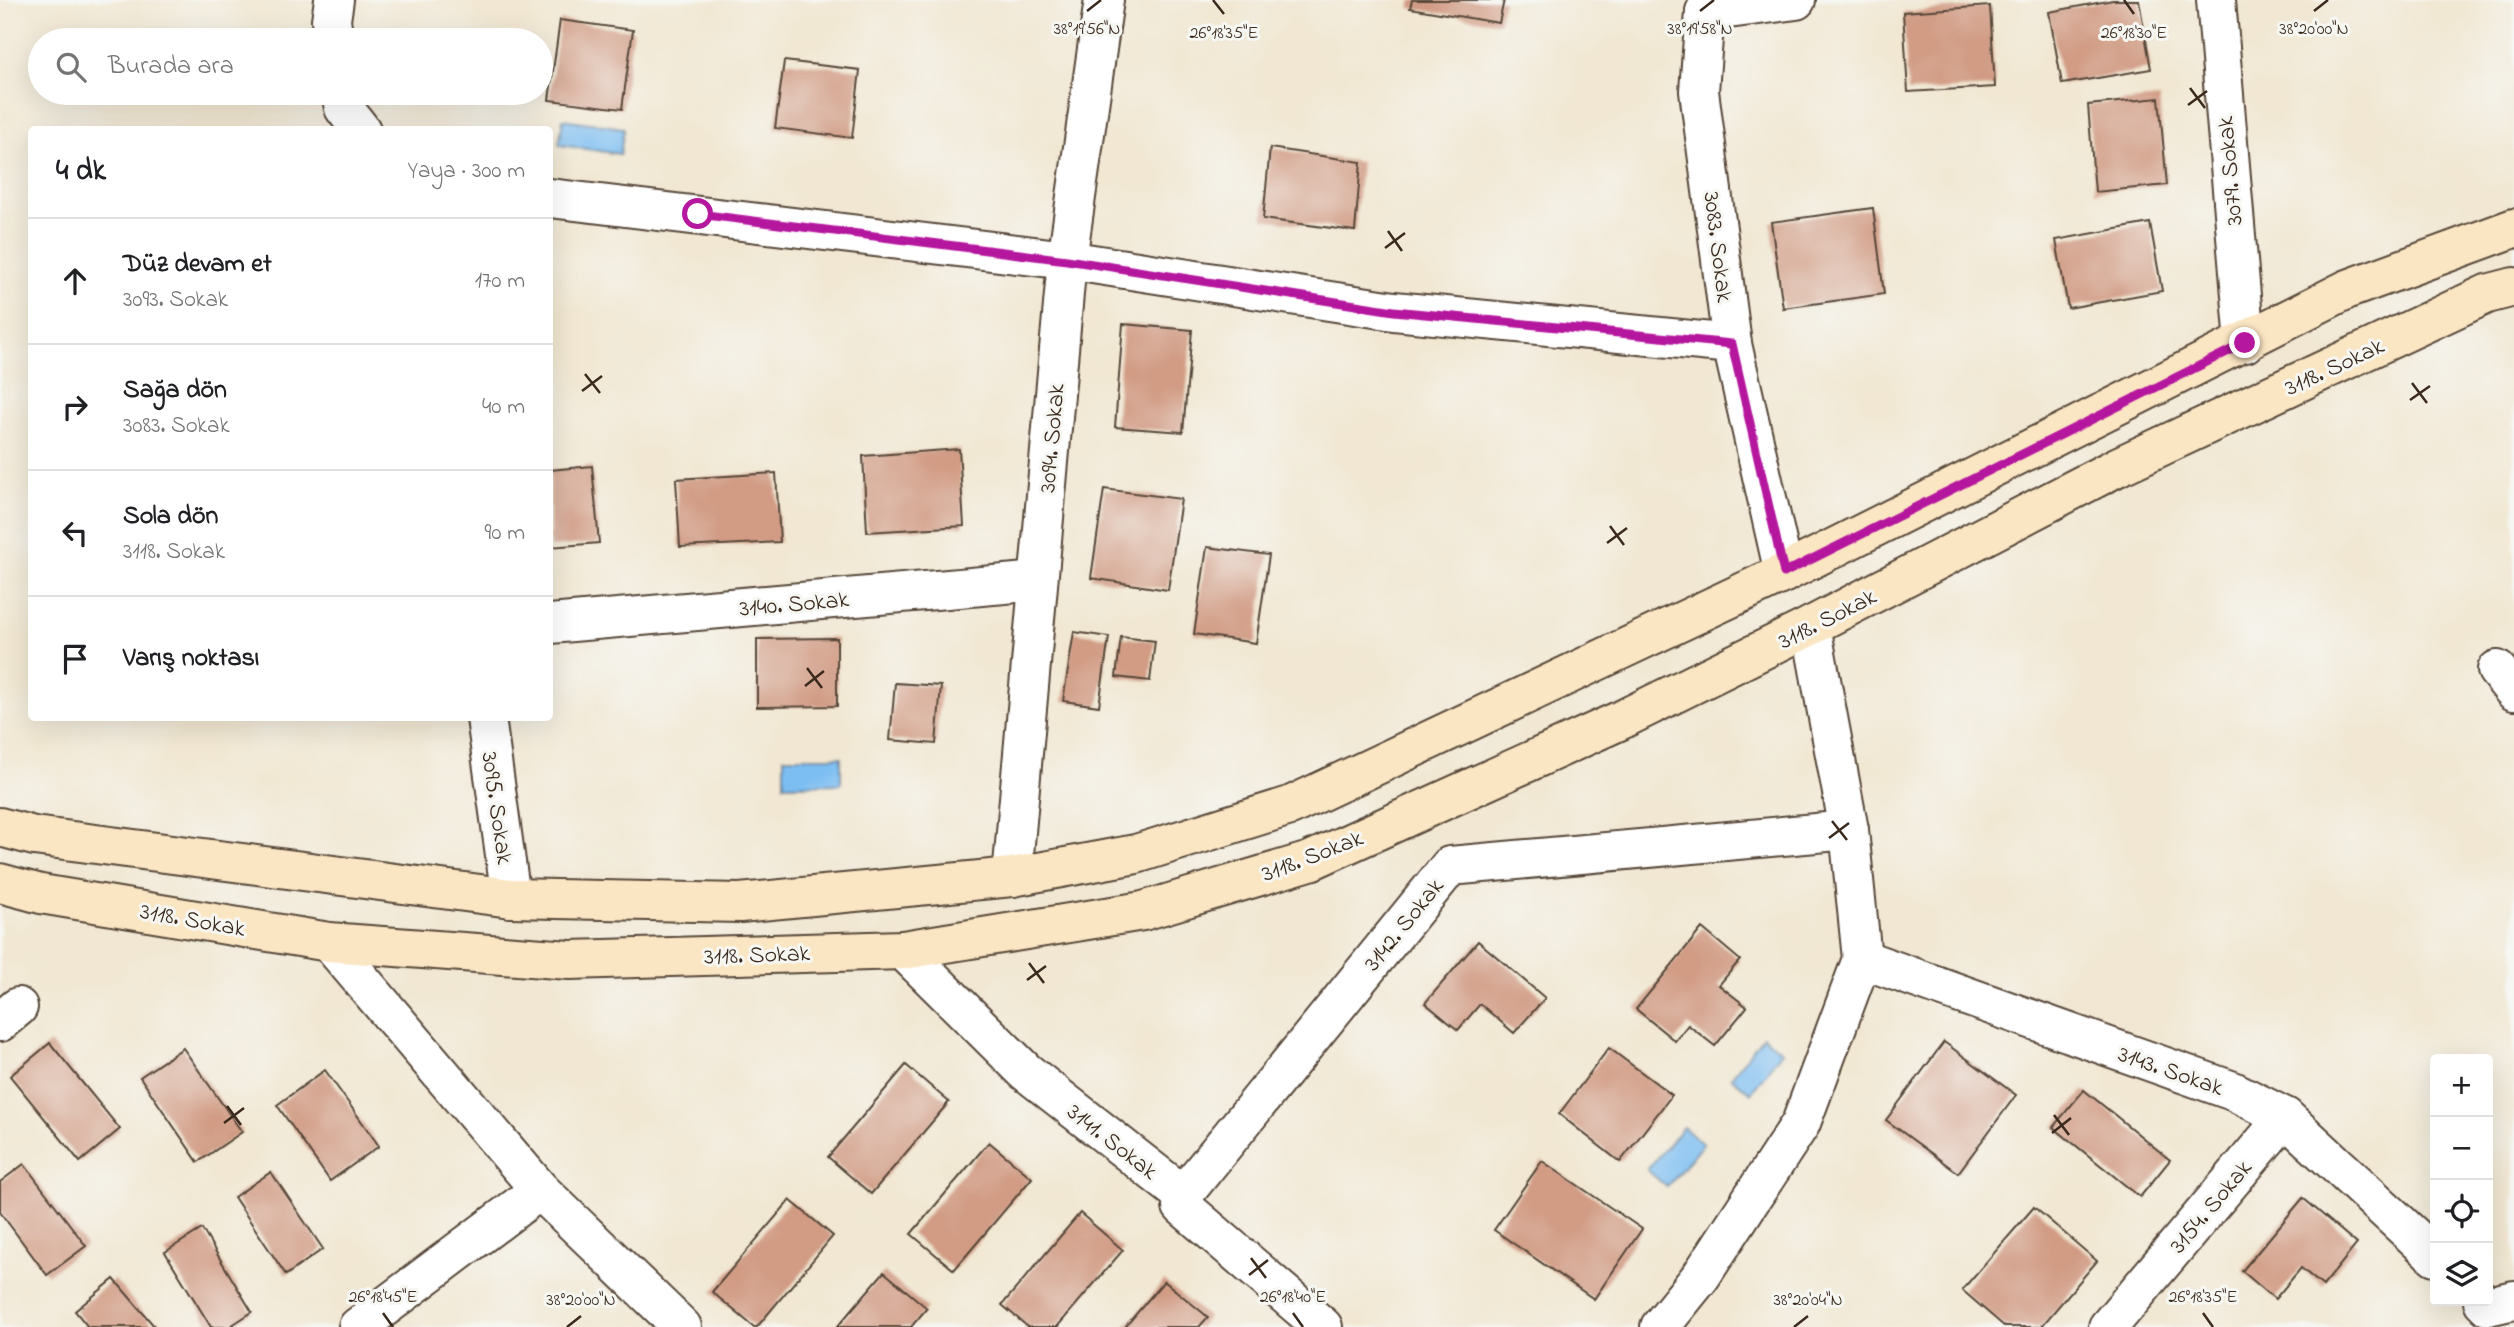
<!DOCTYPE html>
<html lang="tr">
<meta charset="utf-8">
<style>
:root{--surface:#fff;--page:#f2f2f2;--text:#202124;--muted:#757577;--line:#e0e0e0}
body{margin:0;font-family:"Indie Flower",sans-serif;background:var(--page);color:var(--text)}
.controls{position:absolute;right:21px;bottom:21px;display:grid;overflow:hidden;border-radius:7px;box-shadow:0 7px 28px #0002}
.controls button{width:63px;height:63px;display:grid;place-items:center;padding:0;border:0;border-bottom:2px solid var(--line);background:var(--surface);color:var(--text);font:35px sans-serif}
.stop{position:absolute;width:21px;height:21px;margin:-16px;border:5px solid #b5179e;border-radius:50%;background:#fff}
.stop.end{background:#b5179e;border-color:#fff;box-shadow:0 2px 7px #0008}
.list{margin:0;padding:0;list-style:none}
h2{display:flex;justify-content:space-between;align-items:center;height:91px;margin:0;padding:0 28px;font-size:30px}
h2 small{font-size:23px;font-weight:400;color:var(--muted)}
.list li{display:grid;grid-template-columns:46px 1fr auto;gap:21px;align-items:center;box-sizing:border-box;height:126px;padding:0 28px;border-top:2px solid var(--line)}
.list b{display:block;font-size:26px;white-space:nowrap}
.list p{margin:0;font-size:23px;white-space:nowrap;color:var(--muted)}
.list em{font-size:23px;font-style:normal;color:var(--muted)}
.icon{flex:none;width:38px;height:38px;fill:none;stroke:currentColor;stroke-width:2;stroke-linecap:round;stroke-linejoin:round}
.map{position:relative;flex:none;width:2514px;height:1327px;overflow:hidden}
.search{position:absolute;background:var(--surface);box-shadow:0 7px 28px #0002;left:28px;top:28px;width:525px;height:77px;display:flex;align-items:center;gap:18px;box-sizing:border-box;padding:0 24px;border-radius:38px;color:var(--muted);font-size:26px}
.panel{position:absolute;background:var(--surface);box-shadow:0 7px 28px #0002;left:28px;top:126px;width:525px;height:595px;border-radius:7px}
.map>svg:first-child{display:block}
.water{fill:#7dbef2;stroke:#5c7488;stroke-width:2}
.building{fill:#d19b84}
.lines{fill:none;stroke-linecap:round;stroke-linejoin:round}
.minor-casing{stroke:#564639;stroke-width:42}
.secondary-casing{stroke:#564639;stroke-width:42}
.minor{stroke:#fff;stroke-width:38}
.secondary{stroke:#fbe6c3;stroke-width:38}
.route{stroke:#b5179e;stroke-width:9}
.ticks{fill:none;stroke:#3b2a1e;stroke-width:2.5}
.labels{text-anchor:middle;stroke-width:6;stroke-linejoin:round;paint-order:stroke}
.street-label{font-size:24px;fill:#3b2a1e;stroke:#f6f6f2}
.ticks-label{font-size:18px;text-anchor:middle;fill:#3b2a1e;stroke:#f6f6f2;stroke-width:6;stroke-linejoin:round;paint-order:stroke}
</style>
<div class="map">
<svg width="2514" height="1327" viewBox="0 0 2514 1327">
<rect width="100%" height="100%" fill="#f6f6f2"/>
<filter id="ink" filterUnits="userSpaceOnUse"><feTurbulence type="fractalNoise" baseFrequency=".0143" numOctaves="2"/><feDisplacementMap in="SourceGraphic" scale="14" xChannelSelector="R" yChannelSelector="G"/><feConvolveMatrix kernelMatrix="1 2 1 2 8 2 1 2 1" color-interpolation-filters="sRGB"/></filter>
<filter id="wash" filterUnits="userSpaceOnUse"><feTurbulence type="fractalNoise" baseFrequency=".00686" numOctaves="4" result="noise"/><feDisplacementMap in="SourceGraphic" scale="28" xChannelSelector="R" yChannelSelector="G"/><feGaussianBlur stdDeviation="1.57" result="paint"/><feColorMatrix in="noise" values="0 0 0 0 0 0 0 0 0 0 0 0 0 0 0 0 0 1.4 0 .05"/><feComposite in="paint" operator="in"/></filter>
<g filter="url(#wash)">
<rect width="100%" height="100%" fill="#f1e7d2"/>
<g class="water">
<polygon points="563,119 624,128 620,154 559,145"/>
<polygon points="784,757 841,757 841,784 784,785"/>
<polygon points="1763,1036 1782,1051 1751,1093 1731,1077"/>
<polygon points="1683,1127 1703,1144 1667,1187 1647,1170"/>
</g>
<g id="blocks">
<g class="building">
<polygon points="1412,0 1504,0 1499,23 1410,8"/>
<polygon points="2113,0 2139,0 2151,69 2062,84 2049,12"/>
<polygon points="1990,6 1995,87 1908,92 1903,12"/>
<polygon points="560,20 633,30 622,109 549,100"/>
<polygon points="784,61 860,70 852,138 775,128"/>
<polygon points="2159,98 2167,185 2095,192 2088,105"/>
<polygon points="1270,148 1361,162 1355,231 1263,219"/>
<polygon points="1873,208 1884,294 1783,308 1771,222"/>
<polygon points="2150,223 2162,291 2068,308 2056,240"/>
<polygon points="1123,324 1192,330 1183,432 1115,427"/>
<polygon points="959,449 964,526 867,532 863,456"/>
<polygon points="592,466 599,543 550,547 550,470"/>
<polygon points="776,473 780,542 680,547 676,479"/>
<polygon points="1104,489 1181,499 1168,590 1091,578"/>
<polygon points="1207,547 1269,555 1256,643 1194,634"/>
<polygon points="1074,632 1109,637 1099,706 1063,701"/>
<polygon points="1121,637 1155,641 1150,681 1116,677"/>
<polygon points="837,638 837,706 757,707 757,639"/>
<polygon points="895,683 941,686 936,744 890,740"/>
<polygon points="1702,928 1740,960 1719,985 1747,1007 1715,1046 1688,1025 1675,1041 1636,1009"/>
<polygon points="1478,941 1545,998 1514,1033 1480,1004 1458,1030 1425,1003"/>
<polygon points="1944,1042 2016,1095 1958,1173 1886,1120"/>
<polygon points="50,1043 120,1129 80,1162 10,1076"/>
<polygon points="183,1048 242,1132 198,1162 140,1077"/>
<polygon points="1609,1048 1672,1095 1620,1162 1559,1114"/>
<polygon points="906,1065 949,1102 871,1194 828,1157"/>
<polygon points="325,1070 379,1146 330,1181 277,1105"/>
<polygon points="2084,1090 2170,1160 2140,1197 2053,1127"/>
<polygon points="989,1142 1032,1178 954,1270 911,1234"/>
<polygon points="1542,1161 1642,1229 1594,1299 1494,1230"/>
<polygon points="24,1164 86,1246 47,1275 0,1212 0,1182"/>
<polygon points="271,1172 323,1249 286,1275 234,1197"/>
<polygon points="2303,1198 2357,1244 2323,1286 2301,1268 2275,1299 2242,1271"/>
<polygon points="790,1200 833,1236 757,1327 754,1327 712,1292"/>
<polygon points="2034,1207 2097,1261 2041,1327 2005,1327 1962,1290"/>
<polygon points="1080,1213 1123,1250 1057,1327 1028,1327 1002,1305"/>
<polygon points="202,1229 252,1312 229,1327 211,1327 165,1252"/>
<polygon points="884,1272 927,1308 911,1327 837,1327"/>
<polygon points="114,1279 155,1327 88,1327 75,1311"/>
<polygon points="1164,1281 1208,1317 1199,1327 1125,1327"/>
</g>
</g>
</g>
<g filter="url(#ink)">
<use href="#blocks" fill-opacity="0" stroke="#564639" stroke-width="2"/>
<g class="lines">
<defs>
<g id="minor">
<polyline points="1710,0 1705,12 1699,91 1732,344 1784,573"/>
<polyline points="2216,0 2245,343"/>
<polyline points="1705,12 1796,0"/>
<polyline points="334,40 331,20 334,0"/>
<polyline points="341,93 344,108 361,130"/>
<polyline points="550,198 1067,260 1394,311 1732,344"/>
<polyline points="550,624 1038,581"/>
<polyline points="2497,670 2514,691"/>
<polyline points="486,718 511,898"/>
<polyline points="1012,877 1067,260 1104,0"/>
<polyline points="329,942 540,1190 682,1327"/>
<polyline points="903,950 1025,1071 1183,1195 1182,1206 1323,1327"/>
<polyline points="1862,959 2233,1091 2285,1117 2435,1256"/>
<polyline points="0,1022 18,1007"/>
<polyline points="1183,1195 1450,866 1849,830"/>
<polyline points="2483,1301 2488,1306 2514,1300"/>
<polyline points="358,1327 540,1190"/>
<polyline points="1660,1327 1701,1276 1801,1123 1862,959 1849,830 1811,626"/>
<polyline points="2108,1327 2285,1117"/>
</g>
<g id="secondary">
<polyline points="0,827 34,836 511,898 740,903 1012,877 1136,854 1290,806 1784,573 2348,289 2514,228"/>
<polyline points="0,883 41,894 329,942 570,960 903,950 1143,911 1310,861 1621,720 1811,626 2117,467 2487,294 2514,287"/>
</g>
</defs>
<use href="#minor" class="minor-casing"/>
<use href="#secondary" class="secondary-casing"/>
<use href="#minor" class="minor"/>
<use href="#secondary" class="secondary"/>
</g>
</g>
<g class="lines" filter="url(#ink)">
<polyline class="route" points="698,214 1067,260 1394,311 1732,344 1784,573 2245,343"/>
</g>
<path class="ticks" d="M1213,0L1224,14M2124,0L2134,14M1087,11L1101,0M1700,11L1714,0M2314,11L2328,0M2190,88L2205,108M2188,105L2207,91M1388,231L1402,251M1385,248L1405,233M585,374L600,393M2412,383L2427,403M582,391L602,376M2410,400L2430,386M1610,526L1624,545M1607,543L1627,528M807,668L822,688M805,686L824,671M1832,821L1847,840M1829,838L1849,823M1029,963L1044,983M1027,980L1046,966M227,1106L241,1125M2054,1115L2069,1135M224,1123L244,1108M2052,1133L2071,1118M1251,1258L1266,1278M1249,1275L1268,1260M383,1313L393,1327M1293,1313L1303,1327M2203,1313L2213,1327M567,1327L581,1316M1794,1327L1808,1316"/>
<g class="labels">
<g class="street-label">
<text transform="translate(2229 171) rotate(-95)" y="8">3079. Sokak</text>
<text transform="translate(1719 247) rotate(83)" y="8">3083. Sokak</text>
<text transform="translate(2334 366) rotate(-25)" y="8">3118. Sokak</text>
<text transform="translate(1051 438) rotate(-85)" y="8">3094. Sokak</text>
<text transform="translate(794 603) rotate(-5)" y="8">3140. Sokak</text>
<text transform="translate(1827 618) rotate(-27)" y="8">3118. Sokak</text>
<text transform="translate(498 808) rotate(82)" y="8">3095. Sokak</text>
<text transform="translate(1312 855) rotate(-21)" y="8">3118. Sokak</text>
<text transform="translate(193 919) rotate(10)" y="8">3118. Sokak</text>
<text transform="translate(1403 924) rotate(-51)" y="8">3142. Sokak</text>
<text transform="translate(757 954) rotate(-2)" y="8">3118. Sokak</text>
<text transform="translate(2171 1070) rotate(19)" y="8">3143. Sokak</text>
<text transform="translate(1113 1141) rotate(38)" y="8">3141. Sokak</text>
<text transform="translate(2210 1206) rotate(-50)" y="8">3154. Sokak</text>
</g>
</g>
<g class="ticks-label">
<text x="1087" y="34">38°19'56"N</text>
<text x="1700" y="34">38°19'58"N</text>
<text x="2314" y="34">38°20'00"N</text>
<text x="2134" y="38">26°18'30"E</text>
<text x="1224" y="38">26°18'35"E</text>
<text x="383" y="1302">26°18'45"E</text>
<text x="1293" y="1302">26°18'40"E</text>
<text x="2203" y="1302">26°18'35"E</text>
<text x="581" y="1305">38°20'00"N</text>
<text x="1808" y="1305">38°20'04"N</text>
</g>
</svg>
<div class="controls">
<button>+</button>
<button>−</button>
<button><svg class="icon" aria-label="locate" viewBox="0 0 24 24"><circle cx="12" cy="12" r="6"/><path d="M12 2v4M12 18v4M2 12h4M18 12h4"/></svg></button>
<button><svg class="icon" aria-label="layers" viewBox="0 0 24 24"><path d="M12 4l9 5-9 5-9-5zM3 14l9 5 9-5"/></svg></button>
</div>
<div class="stop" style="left:698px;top:214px"></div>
<div class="stop end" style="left:2245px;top:343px"></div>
<div class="search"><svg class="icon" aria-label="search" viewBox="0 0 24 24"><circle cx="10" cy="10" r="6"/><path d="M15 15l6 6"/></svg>Burada ara</div>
<section class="panel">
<h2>4 dk<small>Yaya · 300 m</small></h2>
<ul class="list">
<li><svg class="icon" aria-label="ahead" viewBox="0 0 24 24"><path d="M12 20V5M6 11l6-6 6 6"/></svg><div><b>Düz devam et</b><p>3093. Sokak</p></div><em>170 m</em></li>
<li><svg class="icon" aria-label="right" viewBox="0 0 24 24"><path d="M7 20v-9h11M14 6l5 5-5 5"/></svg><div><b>Sağa dön</b><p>3083. Sokak</p></div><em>40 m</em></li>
<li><svg class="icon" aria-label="left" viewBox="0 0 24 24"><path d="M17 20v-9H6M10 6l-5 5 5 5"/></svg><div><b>Sola dön</b><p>3118. Sokak</p></div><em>90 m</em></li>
<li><svg class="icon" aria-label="arrive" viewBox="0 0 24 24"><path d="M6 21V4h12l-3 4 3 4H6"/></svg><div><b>Varış noktası</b></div></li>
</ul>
</section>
</div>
